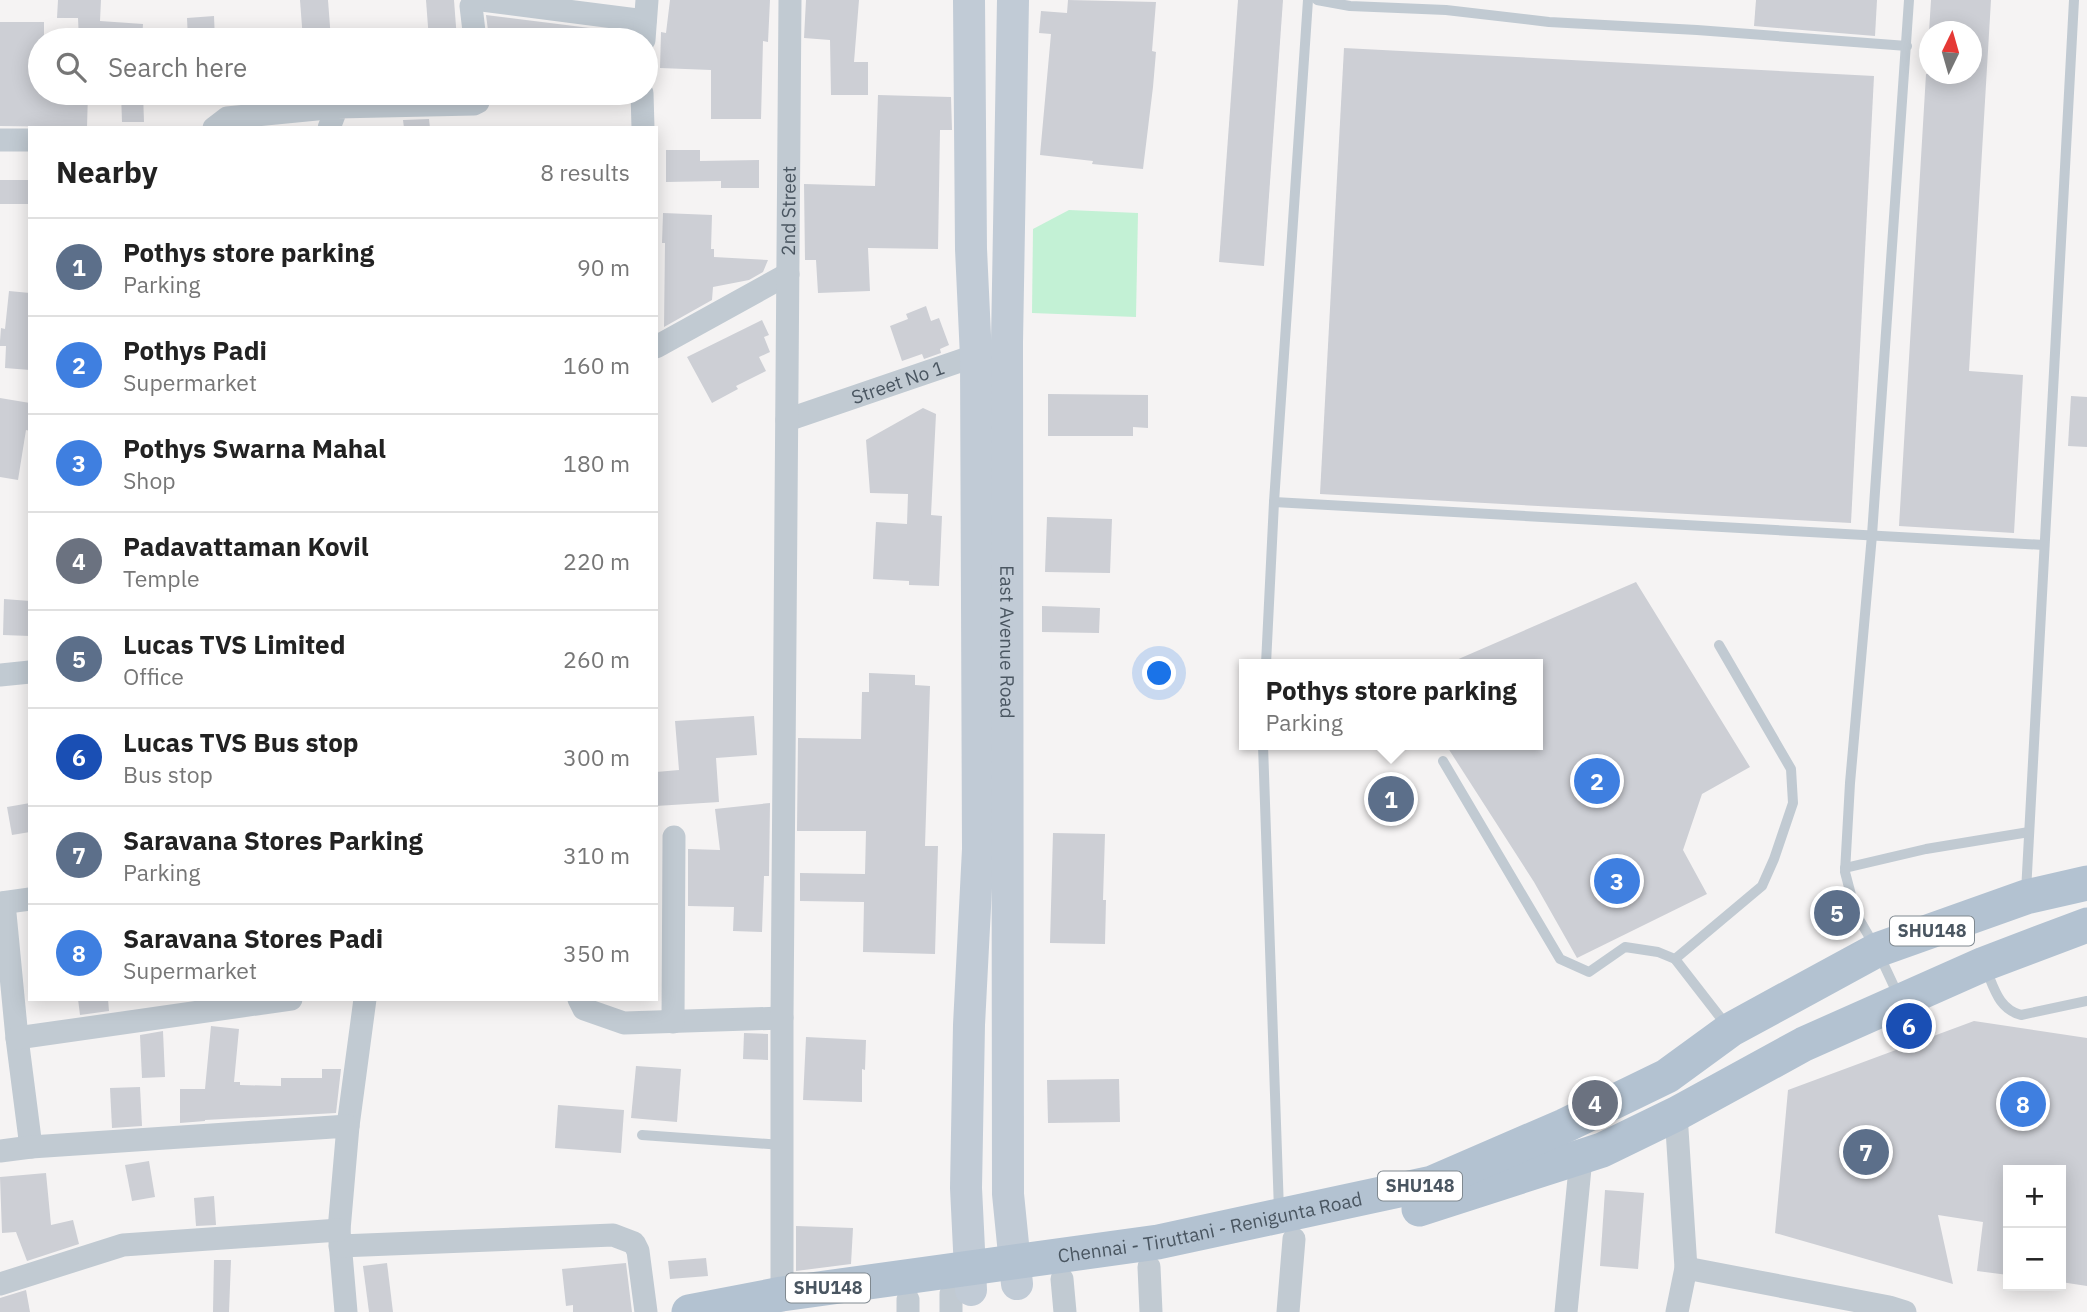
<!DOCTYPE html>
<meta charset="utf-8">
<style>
:root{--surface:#fff;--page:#f6f6f6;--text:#222;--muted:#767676;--line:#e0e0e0;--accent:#b45309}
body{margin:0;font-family:"IBM Plex Sans",sans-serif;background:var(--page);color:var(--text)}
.controls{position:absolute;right:21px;bottom:21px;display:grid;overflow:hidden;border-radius:0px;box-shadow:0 4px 18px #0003}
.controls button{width:63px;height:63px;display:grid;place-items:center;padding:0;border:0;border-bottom:2px solid var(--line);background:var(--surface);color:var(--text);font:35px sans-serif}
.compass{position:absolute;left:1919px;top:21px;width:63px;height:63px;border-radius:50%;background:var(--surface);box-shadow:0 4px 18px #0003;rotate:5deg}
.you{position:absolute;left:1160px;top:674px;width:24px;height:24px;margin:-18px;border:5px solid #fff;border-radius:50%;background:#1a73e8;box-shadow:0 0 0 10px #1a73e833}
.badge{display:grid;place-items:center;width:46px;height:46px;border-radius:50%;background:var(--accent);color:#fff;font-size:23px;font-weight:700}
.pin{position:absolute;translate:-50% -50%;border:4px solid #fff;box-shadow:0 2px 7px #0006}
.popup{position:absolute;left:1239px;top:659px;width:304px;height:91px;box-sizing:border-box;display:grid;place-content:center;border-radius:0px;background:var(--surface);filter:drop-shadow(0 2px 5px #0005);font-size:23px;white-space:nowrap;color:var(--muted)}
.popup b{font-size:26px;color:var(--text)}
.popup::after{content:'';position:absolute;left:50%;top:100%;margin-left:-14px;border:14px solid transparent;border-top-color:var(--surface)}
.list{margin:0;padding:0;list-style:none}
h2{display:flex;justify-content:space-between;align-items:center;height:91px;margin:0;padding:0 28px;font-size:30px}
h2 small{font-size:23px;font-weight:400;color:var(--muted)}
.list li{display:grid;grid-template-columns:46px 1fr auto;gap:21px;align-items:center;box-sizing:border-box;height:98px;padding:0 28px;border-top:2px solid var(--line)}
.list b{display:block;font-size:26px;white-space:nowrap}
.list p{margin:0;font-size:23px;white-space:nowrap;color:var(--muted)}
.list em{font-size:23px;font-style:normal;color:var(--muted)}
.icon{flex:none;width:38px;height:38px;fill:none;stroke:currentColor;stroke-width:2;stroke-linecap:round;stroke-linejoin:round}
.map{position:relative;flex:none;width:2087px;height:1312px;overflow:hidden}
.search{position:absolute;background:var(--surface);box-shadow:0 4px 18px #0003;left:28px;top:28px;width:630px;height:77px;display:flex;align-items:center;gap:18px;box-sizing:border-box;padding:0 24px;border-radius:38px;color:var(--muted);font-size:26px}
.panel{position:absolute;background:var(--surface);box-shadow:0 4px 18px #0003;left:28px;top:126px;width:630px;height:875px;border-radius:0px}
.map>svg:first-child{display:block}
.green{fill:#c3f1d5}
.building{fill:#cdcfd5}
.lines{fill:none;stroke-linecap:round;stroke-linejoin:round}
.lane{stroke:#c1cad2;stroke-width:10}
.street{stroke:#c1cad2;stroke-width:23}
.secondary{stroke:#c1cbd6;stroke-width:32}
.primary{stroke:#b3c2d1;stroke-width:35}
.labels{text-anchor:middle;stroke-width:7;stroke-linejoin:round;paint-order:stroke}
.shield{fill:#fff;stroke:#808990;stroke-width:2}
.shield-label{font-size:18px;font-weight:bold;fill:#4a5661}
.street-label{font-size:19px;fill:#4a5661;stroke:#fff}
</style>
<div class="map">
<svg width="2087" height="1312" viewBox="0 0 2087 1312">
<rect width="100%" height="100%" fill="#f5f3f3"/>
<polygon class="green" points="1069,210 1138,213 1136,317 1032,313 1033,229"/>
<g class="building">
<polygon points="58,0 101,0 100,21 143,24 142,40 79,40 78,18 57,18"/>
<polygon points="300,0 328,0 331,40 303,40"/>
<polygon points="426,0 454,0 457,40 429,40"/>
<polygon points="670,0 770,0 768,42 763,41 761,119 711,119 711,70 660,68 661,32 666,33"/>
<polygon points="806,0 859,0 854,62 868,62 868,95 831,95 830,40 804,38"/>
<polygon points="1068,0 1156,2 1152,51 1156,52 1153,87 1143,169 1092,164 1093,161 1040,155 1051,34 1039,33 1041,11 1067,13"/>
<polygon points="1238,0 1283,0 1264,266 1219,262"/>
<polygon points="1756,0 1877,0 1875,36 1754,26"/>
<polygon points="1931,0 1991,0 1969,371 2023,375 2014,533 1899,526 1926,74 1971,74 1971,32 1929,32"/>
<polygon points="486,15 630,33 630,40 489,38"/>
<polygon points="214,16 215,40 188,40 187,18"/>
<polygon points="0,22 44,22 44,40 40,40 40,93 88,93 87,127 0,126"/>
<polygon points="1344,48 1874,76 1851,523 1320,494"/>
<polygon points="121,93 143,93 144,122 122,122"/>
<polygon points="878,95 951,97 952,130 940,130 938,249 868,248 870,291 818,293 816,260 805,260 804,184 875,186"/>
<polygon points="429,119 430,128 404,128 403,120"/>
<polygon points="666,150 700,150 700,161 759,160 759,188 721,188 721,181 666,182"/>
<rect x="0" y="180" width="30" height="24"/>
<polygon points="663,213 712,215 711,249 714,249 714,257 768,260 763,272 749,280 713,287 712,300 664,327 665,243 662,243"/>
<polygon points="9,291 30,293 30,370 5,368 6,346 0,346 0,341 1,328 5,329"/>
<polygon points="926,306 931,321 939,318 949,345 940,349 941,353 924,359 922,354 902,361 890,326 908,319 906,314"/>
<polygon points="762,320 769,335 764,337 770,352 759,357 766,371 736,386 738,389 712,403 687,357"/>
<polygon points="1048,394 1148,395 1148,428 1133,427 1133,436 1048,436"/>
<polygon points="2071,396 2087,397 2087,447 2068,446"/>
<polygon points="0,398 30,403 30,431 26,430 18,480 0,477"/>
<polygon points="923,408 936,414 931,515 942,516 939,586 909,585 909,581 873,579 876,522 907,524 908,494 870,493 866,440"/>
<polygon points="1047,517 1112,519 1110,573 1045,572"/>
<polygon points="1636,582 1750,767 1702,794 1683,850 1707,894 1577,958 1534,882 1446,745 1538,745 1538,664 1447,664"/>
<polygon points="4,599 30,601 30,636 3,635"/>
<polygon points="1042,606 1100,608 1099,633 1042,632"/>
<polygon points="869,673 915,675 915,685 930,686 925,846 938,846 935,954 863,952 864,902 800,901 800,873 865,874 866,831 797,831 798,738 861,739 862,692 869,692"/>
<polygon points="754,716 757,755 716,758 719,802 656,806 656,772 679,770 675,721"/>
<polygon points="30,803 30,832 12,835 7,807"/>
<polygon points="770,803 769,876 764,876 762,932 733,931 734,907 688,906 688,849 720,850 715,809"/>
<polygon points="1053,833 1105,834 1103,900 1106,900 1105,944 1050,943"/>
<polygon points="78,999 108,999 109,1011 80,1015"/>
<polygon points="1974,1021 2087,1038 2087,1286 2061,1282 2061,1170 2008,1170 2008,1275 1977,1271 1983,1222 1938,1215 1953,1284 1775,1233 1788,1090"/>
<polygon points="211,1026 239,1029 234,1082 240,1082 240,1085 281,1086 281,1078 322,1078 322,1069 341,1069 336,1113 205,1120 205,1121 180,1123 180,1089 205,1089"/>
<polygon points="163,1031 165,1077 142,1078 140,1035"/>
<polygon points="744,1033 768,1034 768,1060 743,1059"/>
<polygon points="806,1037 866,1040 865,1070 862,1069 862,1102 803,1100"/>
<polygon points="636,1066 681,1069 677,1122 631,1118"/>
<polygon points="1119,1079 1120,1122 1048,1123 1047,1080"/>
<polygon points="140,1087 142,1126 112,1128 110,1088"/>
<polygon points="558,1105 624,1110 621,1153 555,1148"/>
<polygon points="149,1161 155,1197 132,1201 125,1165"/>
<polygon points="46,1173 51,1225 73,1220 79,1244 27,1261 16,1232 2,1233 0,1177"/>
<polygon points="1605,1190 1644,1193 1638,1269 1600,1266"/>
<polygon points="214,1196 216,1225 196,1226 194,1198"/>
<polygon points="796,1226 853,1228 851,1264 796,1271"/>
<polygon points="706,1258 708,1276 670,1279 668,1261"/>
<polygon points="214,1260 231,1260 229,1312 213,1312"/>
<polygon points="387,1263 393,1312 369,1312 363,1266"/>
<polygon points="626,1263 632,1312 573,1312 573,1305 566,1306 562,1269"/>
<polygon points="26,1290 30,1312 0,1312 0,1298"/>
</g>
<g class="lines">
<g class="lane">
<polyline points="1317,0 1350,6 1446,10 1549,22 1697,30 1907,46"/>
<polyline points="1274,502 2044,545"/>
<polyline points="1266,664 1274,502 1308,0"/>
<polyline points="1263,745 1279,1211"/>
<polyline points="1443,761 1560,959 1589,972 1625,947 1658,952 1675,959 1727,1026"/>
<polyline points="1845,868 1926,849 2029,832"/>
<polyline points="2026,892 2074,0"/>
<polyline points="1675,959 1762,886 1774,859 1793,803 1791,769 1719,645"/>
<path d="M1985,967C1994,987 1998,1009 2021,1015L2087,1001"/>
<polyline points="1899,997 1877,950 1856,914 1845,872 1850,783 1872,535 1909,0"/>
<polyline points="642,1135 782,1145"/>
</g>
<g class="street">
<polyline points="482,0 645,21"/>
<polyline points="475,40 471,6 475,0"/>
<polyline points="644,40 647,0"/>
<polyline points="642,93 643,128"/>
<polyline points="214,128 227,118 337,107"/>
<polyline points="329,128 337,107 474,104 478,102 480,93"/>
<polyline points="0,140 30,140"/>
<polyline points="656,347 788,274"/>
<path id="s1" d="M787,420L989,351"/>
<polyline points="0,675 30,672"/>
<polyline points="0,903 30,899"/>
<polyline points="4,903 17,1038 31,1147"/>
<polyline points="579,999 584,1009 624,1023 782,1018"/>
<polyline points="673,1022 674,837"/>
<polyline points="17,1038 291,999"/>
<polyline points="1676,1114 1686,1268 1677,1312"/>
<polyline points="348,1126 365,999"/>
<polyline points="0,1151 31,1147 348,1126 339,1230 346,1312"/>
<polyline points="340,1246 613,1235 634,1243 638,1251 646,1312"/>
<polyline points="1149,1267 1151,1312"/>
<polyline points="1686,1268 1889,1307 1905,1312"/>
<polyline points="1062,1279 1065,1312"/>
<polyline points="0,1284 123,1245 339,1230"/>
<path id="s2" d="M782,1294V1018L790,0"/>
<polyline points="908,1300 908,1312"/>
<polyline points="951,1312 951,1294"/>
<polyline points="1288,1312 1294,1239"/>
<polyline points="1566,1312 1581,1158"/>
</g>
<g class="secondary">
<polyline points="969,0 971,249 976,357 978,849 969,1025 966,1188 971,1290"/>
<path id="s3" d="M1013,0L1007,342L1008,1194L1017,1284"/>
</g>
<g class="primary">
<polyline points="1419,1209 1602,1150 1676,1114 1804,1044 1984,964 2087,925"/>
<path id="s4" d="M689,1312L782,1294L1158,1242L1432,1183L1564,1126L1667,1076L1730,1030L1877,950L2026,897L2087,883"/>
</g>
</g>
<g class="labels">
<g class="shield">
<rect x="1890" y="916.5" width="84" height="29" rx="5"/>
<rect x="1378" y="1171.5" width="84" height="29" rx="5"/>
<rect x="786" y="1273.5" width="84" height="29" rx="5"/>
</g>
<g class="shield-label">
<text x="1932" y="937">SHU148</text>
<text x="1420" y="1192">SHU148</text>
<text x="828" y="1294">SHU148</text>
</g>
<g class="street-label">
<text dy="7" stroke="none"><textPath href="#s2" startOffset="1083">2nd Street</textPath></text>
<text dy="7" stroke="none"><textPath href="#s1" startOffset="117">Street No 1</textPath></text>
<text dy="7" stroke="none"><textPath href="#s3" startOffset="642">East Avenue Road</textPath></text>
<text dy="7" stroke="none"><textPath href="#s4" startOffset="528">Chennai - Tiruttani - Renigunta Road</textPath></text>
</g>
</g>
</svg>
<div class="controls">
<button>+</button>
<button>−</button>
</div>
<svg class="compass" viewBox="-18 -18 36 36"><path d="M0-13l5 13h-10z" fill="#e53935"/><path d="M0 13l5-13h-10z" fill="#767676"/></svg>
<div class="you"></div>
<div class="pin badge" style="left:1391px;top:799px;background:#5c6f8a">1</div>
<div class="popup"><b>Pothys store parking</b>Parking</div>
<div class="pin badge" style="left:1597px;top:781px;background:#3f7fe0">2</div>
<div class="pin badge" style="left:1617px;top:881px;background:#3f7fe0">3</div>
<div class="pin badge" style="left:1595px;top:1103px;background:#6b7280">4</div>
<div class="pin badge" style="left:1837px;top:913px;background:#5c6f8a">5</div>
<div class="pin badge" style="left:1909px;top:1026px;background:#1a4fb4">6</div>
<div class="pin badge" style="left:1866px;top:1152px;background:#5c6f8a">7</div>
<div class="pin badge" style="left:2023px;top:1104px;background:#3f7fe0">8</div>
<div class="search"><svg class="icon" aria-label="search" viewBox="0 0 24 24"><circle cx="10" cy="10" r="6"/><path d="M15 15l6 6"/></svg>Search here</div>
<section class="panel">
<h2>Nearby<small>8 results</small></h2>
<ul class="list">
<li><span class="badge" style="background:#5c6f8a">1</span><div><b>Pothys store parking</b><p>Parking</p></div><em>90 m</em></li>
<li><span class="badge" style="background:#3f7fe0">2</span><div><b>Pothys Padi</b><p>Supermarket</p></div><em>160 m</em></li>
<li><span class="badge" style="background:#3f7fe0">3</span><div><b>Pothys Swarna Mahal</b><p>Shop</p></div><em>180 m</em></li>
<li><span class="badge" style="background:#6b7280">4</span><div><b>Padavattaman Kovil</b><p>Temple</p></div><em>220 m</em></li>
<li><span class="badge" style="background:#5c6f8a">5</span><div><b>Lucas TVS Limited</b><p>Office</p></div><em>260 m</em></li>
<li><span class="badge" style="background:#1a4fb4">6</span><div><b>Lucas TVS Bus stop</b><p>Bus stop</p></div><em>300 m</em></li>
<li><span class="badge" style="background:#5c6f8a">7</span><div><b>Saravana Stores Parking</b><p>Parking</p></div><em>310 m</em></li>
<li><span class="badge" style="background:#3f7fe0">8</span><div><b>Saravana Stores Padi</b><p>Supermarket</p></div><em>350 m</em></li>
</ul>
</section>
</div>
